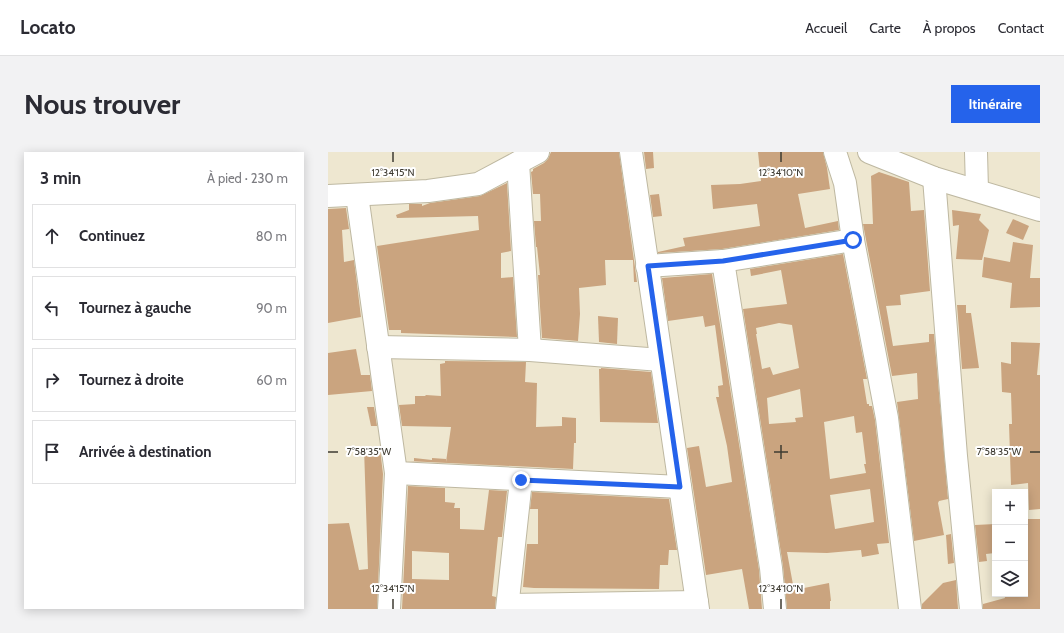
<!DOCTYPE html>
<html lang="fr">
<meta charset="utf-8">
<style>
:root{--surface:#fff;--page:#f2f2f3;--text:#2b2b33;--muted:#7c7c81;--line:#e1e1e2;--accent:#2563eb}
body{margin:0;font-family:Cabin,sans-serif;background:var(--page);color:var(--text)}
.controls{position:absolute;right:12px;bottom:12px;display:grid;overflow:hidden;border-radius:0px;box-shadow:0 2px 10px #0003}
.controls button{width:36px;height:36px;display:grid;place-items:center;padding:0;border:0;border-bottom:1px solid var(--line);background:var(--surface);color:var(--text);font:20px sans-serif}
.stop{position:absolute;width:12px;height:12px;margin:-9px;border:3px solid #2563eb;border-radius:50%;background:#fff}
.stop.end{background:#2563eb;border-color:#fff;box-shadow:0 1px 4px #0008}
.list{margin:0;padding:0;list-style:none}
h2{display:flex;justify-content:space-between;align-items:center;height:52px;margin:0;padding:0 16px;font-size:17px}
h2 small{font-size:13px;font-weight:400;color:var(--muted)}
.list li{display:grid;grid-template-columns:26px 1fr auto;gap:12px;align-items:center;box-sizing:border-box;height:64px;margin:0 8px 8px;padding:0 8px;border:1px solid var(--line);border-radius:0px}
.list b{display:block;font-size:15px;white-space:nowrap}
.list em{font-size:13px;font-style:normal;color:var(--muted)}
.icon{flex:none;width:22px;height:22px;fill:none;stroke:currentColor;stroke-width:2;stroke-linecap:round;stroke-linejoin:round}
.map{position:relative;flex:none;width:712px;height:457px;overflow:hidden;border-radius:0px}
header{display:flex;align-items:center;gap:24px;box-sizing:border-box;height:56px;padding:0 20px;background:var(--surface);border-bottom:1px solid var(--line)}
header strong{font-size:19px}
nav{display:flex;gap:22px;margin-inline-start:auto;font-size:14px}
.intro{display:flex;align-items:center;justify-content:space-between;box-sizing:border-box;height:96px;padding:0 24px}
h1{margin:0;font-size:28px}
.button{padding:10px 18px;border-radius:0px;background:var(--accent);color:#fff;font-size:14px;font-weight:700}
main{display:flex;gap:24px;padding:0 24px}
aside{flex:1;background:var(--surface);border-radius:0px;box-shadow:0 2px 10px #0003}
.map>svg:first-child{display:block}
.building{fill:#caa47f;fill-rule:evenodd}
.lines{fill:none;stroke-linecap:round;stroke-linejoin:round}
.minor-casing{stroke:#beb8a1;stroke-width:24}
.minor{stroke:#fff;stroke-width:22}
.route{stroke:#2563eb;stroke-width:5}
.ticks{fill:none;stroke:#3e3b32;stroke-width:1.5}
.ticks-label{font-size:10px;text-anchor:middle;fill:#3e3b32;stroke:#fff;stroke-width:4;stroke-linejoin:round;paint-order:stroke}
</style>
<header>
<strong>Locato</strong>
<nav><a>Accueil</a><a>Carte</a><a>À propos</a><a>Contact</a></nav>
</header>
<div class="intro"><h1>Nous trouver</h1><a class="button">Itinéraire</a></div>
<main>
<aside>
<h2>3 min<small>À pied · 230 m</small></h2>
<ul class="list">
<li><svg class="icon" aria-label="ahead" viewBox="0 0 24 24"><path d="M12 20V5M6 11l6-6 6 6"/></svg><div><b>Continuez</b></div><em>80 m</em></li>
<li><svg class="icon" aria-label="left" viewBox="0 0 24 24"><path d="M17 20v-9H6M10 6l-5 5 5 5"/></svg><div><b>Tournez à gauche</b></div><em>90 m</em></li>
<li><svg class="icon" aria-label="right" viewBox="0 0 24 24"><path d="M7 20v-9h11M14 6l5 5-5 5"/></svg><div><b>Tournez à droite</b></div><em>60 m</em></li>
<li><svg class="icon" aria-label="arrive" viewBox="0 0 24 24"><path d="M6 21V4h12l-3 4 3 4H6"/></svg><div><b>Arrivée à destination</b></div></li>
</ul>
</aside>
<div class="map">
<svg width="712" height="457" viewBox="0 0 712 457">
<rect width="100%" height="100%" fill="#eee7d0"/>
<g class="building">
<polygon points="223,0 291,0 309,130 306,130 305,108 277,108 278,133 251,136 252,162 250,189 214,186 210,123 212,123 209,95 208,95 206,69 213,69 212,42 205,42 203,20 205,19 205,17 216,11 220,7"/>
<polygon points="316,0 325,0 326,16 318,17"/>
<polygon points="430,0 495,0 499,16 502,37 470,42 477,76 510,69 511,78 394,97 330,101 330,100 357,94 355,86 432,74 429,52 385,57 383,33 412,32 433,29"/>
<polygon points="551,20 581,30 583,59 596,58 602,139 572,143 573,153 558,154 565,194 601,190 601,182 606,182 620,347 611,349 610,351 616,383 586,389 569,250 590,247 589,221 564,224 535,72 545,72 543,24"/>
<polygon points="179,31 183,99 173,101 173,126 185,125 189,185 73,181 73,178 61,178 49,94 151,78 150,64 69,66 68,63 81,58 81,52 94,52 94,54 102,51 152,44"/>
<polygon points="331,42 334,64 325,65 322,43"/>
<polygon points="18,56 21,77 14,78 16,110 26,108 33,165 0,171 0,57"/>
<polygon points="624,58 653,62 651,68 661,78 654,108 628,107 631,73 625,74"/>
<polygon points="685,67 701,74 695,88 678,81"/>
<polygon points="685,90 705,93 702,126 712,126 712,155 682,156 684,131 654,125 656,105 682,110"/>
<path d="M515,102L539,227H535L539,252H541V254H544L547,268L561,391L549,392L551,402L534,405L533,398L499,401L459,400L466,438L501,431L503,449H502V457H459L455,414L415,157L459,152L453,118L423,124L422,117ZM451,171L464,173L471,216L445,223L442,215L434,217L428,182H429L428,176ZM472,237L475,265L467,266L468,270L441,272L439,246ZM526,264L528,281L534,280L538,312H536L538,321L502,327L496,270ZM542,337L546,370L507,377L502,343Z"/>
<polygon points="384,122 431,418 434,457 421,457 414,417 378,423 359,296 371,294 378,335 404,330 399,294 388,245 391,245 390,234 395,233 387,173 377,175 375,164 340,169 334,126"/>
<polygon points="629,153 638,153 638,161 643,161 651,216 634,217"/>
<polygon points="270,164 290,166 289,192 271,190"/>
<polygon points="683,190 712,191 709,223 712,223 712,357 701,358 700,331 683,333 681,272 684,272 683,241 674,240 673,210 683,212"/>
<polygon points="28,197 33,223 42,223 44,239 0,243 0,201"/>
<polygon points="117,209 198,210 197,230 209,231 208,275 234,274 234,265 248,266 248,291 246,291 245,317 79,309 86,309 86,306 104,308 104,306 118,307 118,310 123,275 74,274 71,253 87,252 87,244 97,244 98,243 113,244 112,212 117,211"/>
<polygon points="273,216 323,220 330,271 272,270 271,217 273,217"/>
<polygon points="39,255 46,255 49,274 43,274"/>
<polygon points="36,296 52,297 55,322 49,457 0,457 0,372 21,371 31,418 40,417"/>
<path d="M80,334L117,336V350L127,351L126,356H132V377L156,378L161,338L179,339L174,385H170L164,444L168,445L167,457H74ZM84,399L121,401V428L84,427Z"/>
<polygon points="204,340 341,347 349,398 341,398 340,413 332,413 331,437 206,436 195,435 199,392 210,392 210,357 202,357"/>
<polygon points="697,367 712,367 712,457 655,457 655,452 677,446 676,442 697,442"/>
<polygon points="667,372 667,401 658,402 659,409 651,410 647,373"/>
<polygon points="623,382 626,411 620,412 618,383"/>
<polygon points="628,428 630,457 594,457 594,452 615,431"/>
</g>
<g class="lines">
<defs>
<g id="minor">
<polyline points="303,0 370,457"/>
<polyline points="507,0 517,31 525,88 559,266 582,457"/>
<polyline points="541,0 606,26 712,58"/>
<polyline points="648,0 649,38"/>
<polyline points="190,11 202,198"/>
<polyline points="606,26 628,304 643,457"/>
<polyline points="29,43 68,321 61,457"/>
<polyline points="0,44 100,39 150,32 210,0"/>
<polyline points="395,109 443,416 447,457"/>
<polyline points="319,114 395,109 525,88"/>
<polyline points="50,195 202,198 333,208"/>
<polyline points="68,321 352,335"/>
<polyline points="180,453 369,450"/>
<polyline points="179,457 193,328"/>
</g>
</defs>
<use href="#minor" class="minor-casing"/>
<use href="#minor" class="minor"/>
</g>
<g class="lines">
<polyline class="route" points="193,328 352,335 320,114 395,109 525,88"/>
</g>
<path class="ticks" d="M65,0V10M453,0V10M453,293V307M0,300H10M446,300H460M702,300H712M65,447V457M453,447V457"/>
<g class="ticks-label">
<text x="65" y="24">12°34'15"N</text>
<text x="453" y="24">12°34'10"N</text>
<text x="671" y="303">7°58'35"W</text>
<text x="41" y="303">7°58'35"W</text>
<text x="65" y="440">12°34'15"N</text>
<text x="453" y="440">12°34'10"N</text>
</g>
</svg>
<div class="controls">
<button>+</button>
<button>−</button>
<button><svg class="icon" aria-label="layers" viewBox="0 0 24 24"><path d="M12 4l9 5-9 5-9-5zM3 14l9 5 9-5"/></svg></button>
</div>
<div class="stop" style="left:525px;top:88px"></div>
<div class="stop end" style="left:193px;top:328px"></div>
</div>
</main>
